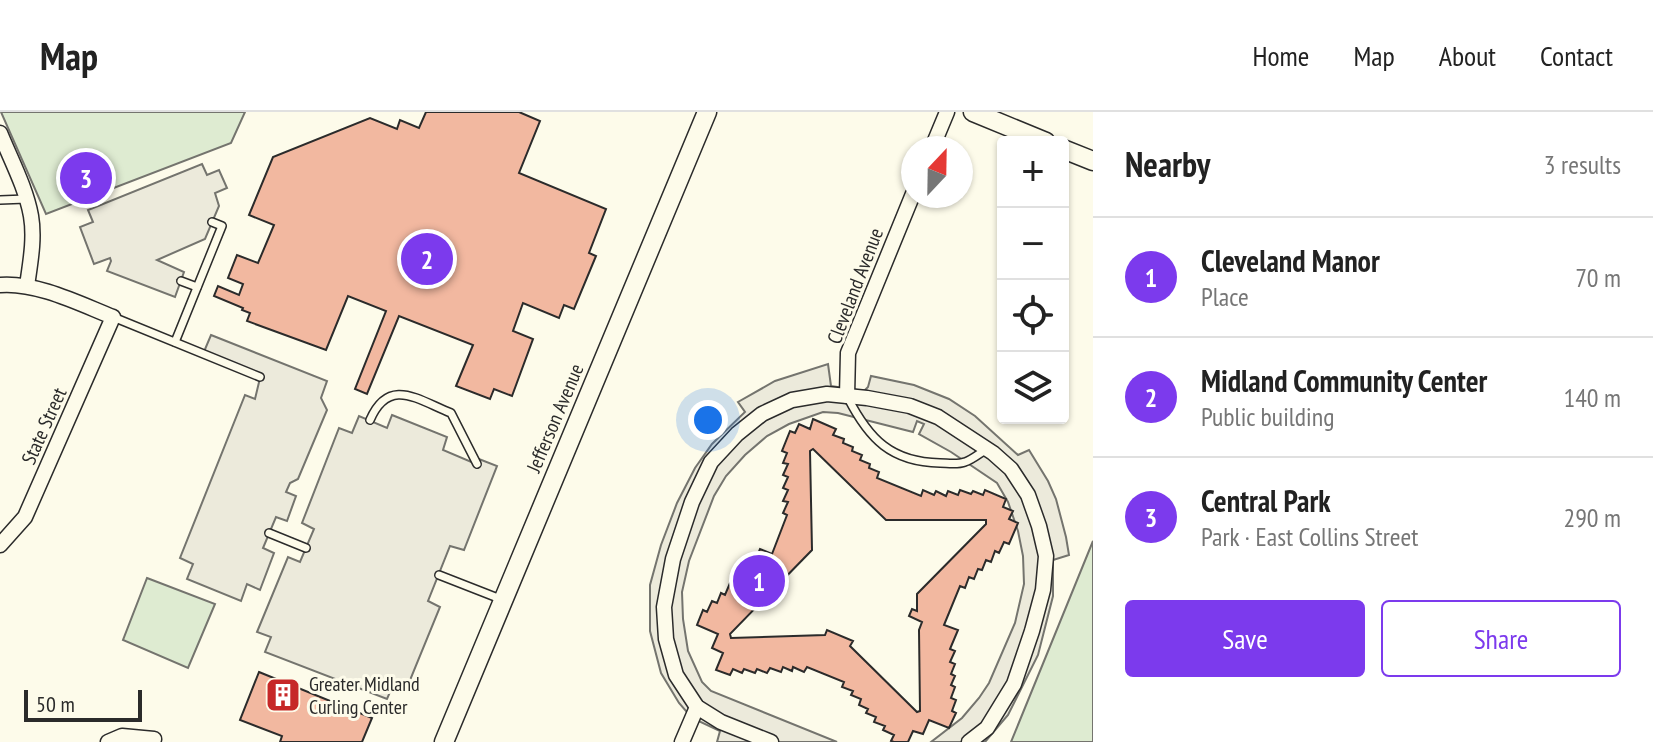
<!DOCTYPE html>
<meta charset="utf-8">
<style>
:root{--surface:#fff;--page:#f6f6f6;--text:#222;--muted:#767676;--line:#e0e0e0;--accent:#7c3aed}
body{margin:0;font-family:"PT Sans Narrow",sans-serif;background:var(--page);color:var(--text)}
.controls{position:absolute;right:24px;top:24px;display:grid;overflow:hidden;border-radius:8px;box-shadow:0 2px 6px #0004}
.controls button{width:72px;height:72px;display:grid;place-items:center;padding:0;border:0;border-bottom:2px solid var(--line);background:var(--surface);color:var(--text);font:40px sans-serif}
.compass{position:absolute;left:901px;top:24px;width:72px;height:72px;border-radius:50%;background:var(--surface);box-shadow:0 2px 6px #0004;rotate:22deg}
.scale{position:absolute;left:24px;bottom:20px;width:118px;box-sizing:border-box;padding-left:8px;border:4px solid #2b2b2b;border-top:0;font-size:22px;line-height:28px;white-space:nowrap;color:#2b2b2b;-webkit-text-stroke:6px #fdfbea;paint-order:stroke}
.you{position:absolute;left:708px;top:308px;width:28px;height:28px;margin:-20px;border:6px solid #fff;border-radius:50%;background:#1a73e8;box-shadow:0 0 0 12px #1a73e833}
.badge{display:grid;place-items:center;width:52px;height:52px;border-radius:50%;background:var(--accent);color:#fff;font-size:26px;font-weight:700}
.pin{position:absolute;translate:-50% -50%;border:4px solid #fff;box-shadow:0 2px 8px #0006}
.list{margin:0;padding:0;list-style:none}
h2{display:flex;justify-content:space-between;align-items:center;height:104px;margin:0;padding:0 32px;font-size:34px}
h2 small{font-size:26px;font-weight:400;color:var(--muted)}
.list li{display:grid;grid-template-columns:52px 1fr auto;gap:24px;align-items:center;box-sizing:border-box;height:120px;padding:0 32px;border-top:2px solid var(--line)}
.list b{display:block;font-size:30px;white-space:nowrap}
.list p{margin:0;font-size:26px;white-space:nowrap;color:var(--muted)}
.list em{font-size:26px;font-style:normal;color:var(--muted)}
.actions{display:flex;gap:16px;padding:24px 32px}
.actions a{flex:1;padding:18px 0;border:2px solid var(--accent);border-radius:8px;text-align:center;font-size:28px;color:var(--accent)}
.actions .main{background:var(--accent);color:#fff}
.icon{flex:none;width:44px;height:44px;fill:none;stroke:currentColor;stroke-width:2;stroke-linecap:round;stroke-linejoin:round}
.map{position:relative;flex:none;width:1093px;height:630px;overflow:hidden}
header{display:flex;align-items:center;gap:48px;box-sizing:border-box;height:112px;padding:0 40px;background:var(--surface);border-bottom:2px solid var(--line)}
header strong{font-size:38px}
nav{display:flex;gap:44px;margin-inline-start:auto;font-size:28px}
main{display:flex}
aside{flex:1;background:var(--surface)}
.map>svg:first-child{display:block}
.green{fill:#deebd1;stroke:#74746e;stroke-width:2}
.parking{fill:#eceadb;stroke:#74746e;stroke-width:2}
.building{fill:#f2b8a0;stroke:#2b2b2b;stroke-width:2;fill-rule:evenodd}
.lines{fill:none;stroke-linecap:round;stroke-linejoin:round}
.service-casing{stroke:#2b2b2b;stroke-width:10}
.minor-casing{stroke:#2b2b2b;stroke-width:17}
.tertiary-casing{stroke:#2b2b2b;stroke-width:21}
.service{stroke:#fdfbea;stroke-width:7}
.minor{stroke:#fdfbea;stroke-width:14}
.tertiary{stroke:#fdfbea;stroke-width:18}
.labels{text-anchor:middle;stroke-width:6;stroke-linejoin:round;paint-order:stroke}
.street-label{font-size:20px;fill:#2b2b2b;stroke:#fdfbea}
.poi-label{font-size:20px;fill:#2b2b2b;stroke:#fdfbea;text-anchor:start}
</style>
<header>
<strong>Map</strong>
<nav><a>Home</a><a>Map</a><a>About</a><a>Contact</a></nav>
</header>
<main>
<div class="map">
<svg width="1093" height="630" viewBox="0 0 1093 630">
<rect width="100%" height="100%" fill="#fdfbea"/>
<g class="green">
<polygon points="1,0 245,0 231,31 46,102"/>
<polygon points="1093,429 1093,630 1011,630"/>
<polygon points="147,466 215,492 188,556 123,528"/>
</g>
<g class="parking">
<polygon points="202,52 207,63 219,58 227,76 215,81 219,94 205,127 157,148 184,160 175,185 107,159 111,149 110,146 94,152 80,115 93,110 88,98"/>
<polygon points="211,223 327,269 321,286 327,298 298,367 290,371 286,380 296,384 287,409 276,405 263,436 274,441 260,478 247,472 241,489 187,467 193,452 180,446 245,283 255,287 260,266 203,242"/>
<polygon points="828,252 831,274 864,279 868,275 871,264 914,273 949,287 975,304 1018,343 1029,338 1048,369 1056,387 1066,425 1069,443 1053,448 1053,484 1038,543 1008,603 985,630 931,630 962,606 979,586 989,571 1015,511 1024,472 1023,444 1018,419 1008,390 997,371 951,340 919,322 924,312 917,309 913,320 838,301 823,300 789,312 767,324 745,343 726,364 714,384 689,449 682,480 683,507 688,539 702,570 711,579 837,630 717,630 720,619 692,606 679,591 661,561 650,519 650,473 661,433 677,391 695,356 712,332 745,300 738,290 775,269"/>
<polygon points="392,303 447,325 443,338 476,352 479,347 497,354 464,438 450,434 428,489 440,495 406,578 393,573 387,587 265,540 271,525 257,520 288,445 300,450 314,417 302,411 339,316 352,321 359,304 387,316"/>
</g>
<g class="building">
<polygon points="426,0 519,0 540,9 519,61 606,97 589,141 596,144 574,197 564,193 559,206 523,191 513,219 533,227 512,284 494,277 490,287 456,274 473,233 399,204 367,282 355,277 386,199 348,184 326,238 247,209 250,201 242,198 243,196 214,184 218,174 239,183 243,172 228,166 237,143 258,151 274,113 249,103 273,45 370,6 397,17 400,8 419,16"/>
<path d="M813,307L836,317L833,323L844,327L843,331L853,335L852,339L862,343L860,348L870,352L869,356L879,360L877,366L921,384L923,378L934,383L936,379L946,384L948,379L958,383L960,378L971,382L973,379L983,383L985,378L1006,387L1003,395L1013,399L1009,407L1018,411L1009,432L1004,430L999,441L995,439L991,450L986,448L982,458L978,457L974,467L969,465L965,476L960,474L944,513L958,518L950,537L955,539L950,550L955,552L951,562L955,564L951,573L955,575L951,586L956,588L952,599L956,601L949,616L929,608L923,622L913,619L908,630H894L891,629L894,623L883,618L885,614L874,610L876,605L866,601L868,597L859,593L861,587L851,583L853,579L842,575L844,570L807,555L804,560L793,555L792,559L783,555L781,560L770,556L767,561L757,557L755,561L744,557L742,561L733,557L730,563L716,558L723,541L712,536L718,522L697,513L703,498L707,500L712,489L717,491L721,481L725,483L730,471L735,473L739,463L743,465L748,454L752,456L760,437L772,442L787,403L783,401L788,390L783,389L788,378L783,376L788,365L783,363L788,352L783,351L787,341L782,339L790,319L795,321L799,312L810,317ZM813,337L886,408H986V412L917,482V499L912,497L909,504L922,510L919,518L920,599L917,600L850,534L853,529L827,518L825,523L731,526L730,522L812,438L810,339Z"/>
<polygon points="259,560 372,606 362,630 280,630 282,624 240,608"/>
</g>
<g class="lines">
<defs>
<g id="service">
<polyline points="0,88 26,87"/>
<polyline points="181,169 197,175"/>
<polyline points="113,205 260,265"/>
<polyline points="175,230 222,114 212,110"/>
<path d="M848,286C869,327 891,350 940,351C947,351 957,353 965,350C972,348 980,341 987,337"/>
<path d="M370,308C389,264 418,288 451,301L477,352"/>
<polyline points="269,421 306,436"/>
<polyline points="439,463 503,488"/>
</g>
<g id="minor">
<path d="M0,21C11,48 26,76 31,104C35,127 30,152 27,174"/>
<polyline points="932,36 947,0"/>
<path d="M0,173C37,170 80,192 113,205L25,405L0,433"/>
<polyline points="847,284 848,241 913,82"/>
<polyline points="108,630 122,624 154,627"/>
<polyline points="682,630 697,595"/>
<polyline points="771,630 721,610 697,595 676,563 666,527 664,495 673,447 692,390 711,350 737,322 762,302 792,288 827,282 867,286 910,294 938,305 993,341 1011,357 1028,383 1039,414 1046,444 1043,478 1032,519 1014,572 987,616 969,630"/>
</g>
<g id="tertiary">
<polyline points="973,0 1046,30"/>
<polyline points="1063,37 1093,49"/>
<polyline points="444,630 707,0"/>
</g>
</defs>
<use href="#service" class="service-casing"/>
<use href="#minor" class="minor-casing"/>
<use href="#tertiary" class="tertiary-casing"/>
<use href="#service" class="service"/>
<use href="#minor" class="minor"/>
<use href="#tertiary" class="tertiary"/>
</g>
<defs>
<symbol id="building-square" viewBox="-11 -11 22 22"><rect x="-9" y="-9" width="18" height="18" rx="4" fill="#c62828" stroke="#fdfbea"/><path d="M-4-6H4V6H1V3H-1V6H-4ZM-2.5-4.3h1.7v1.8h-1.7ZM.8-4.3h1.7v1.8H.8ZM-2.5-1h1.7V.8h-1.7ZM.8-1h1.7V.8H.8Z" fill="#fff"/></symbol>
</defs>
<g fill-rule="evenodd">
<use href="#building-square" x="263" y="563" width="40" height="40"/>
</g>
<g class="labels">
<g class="street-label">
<text transform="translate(855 174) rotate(-69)" y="7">Cleveland Avenue</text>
<text transform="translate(555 306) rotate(-67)" y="7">Jefferson Avenue</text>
<text transform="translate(44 314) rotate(-66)" y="7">State Street</text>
</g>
<g class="poi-label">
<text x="309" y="579">Greater Midland<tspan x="309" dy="23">Curling Center</tspan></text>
</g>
</g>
</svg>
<div class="controls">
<button>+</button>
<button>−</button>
<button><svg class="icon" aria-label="locate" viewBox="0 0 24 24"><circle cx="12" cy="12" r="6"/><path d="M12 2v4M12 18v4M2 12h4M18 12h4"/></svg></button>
<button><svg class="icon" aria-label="layers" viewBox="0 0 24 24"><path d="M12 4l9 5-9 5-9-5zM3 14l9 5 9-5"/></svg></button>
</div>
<svg class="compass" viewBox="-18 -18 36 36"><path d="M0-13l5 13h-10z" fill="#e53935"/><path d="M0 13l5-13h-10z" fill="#767676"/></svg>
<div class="scale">50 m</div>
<div class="you"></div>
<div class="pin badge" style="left:759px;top:469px">1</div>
<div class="pin badge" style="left:427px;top:147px">2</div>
<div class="pin badge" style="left:86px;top:66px">3</div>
</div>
<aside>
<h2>Nearby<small>3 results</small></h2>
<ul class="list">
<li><span class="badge">1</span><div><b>Cleveland Manor</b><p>Place</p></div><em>70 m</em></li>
<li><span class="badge">2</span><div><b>Midland Community Center</b><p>Public building</p></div><em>140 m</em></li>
<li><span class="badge">3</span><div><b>Central Park</b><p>Park · East Collins Street</p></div><em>290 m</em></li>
</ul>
<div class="actions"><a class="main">Save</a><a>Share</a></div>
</aside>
</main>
